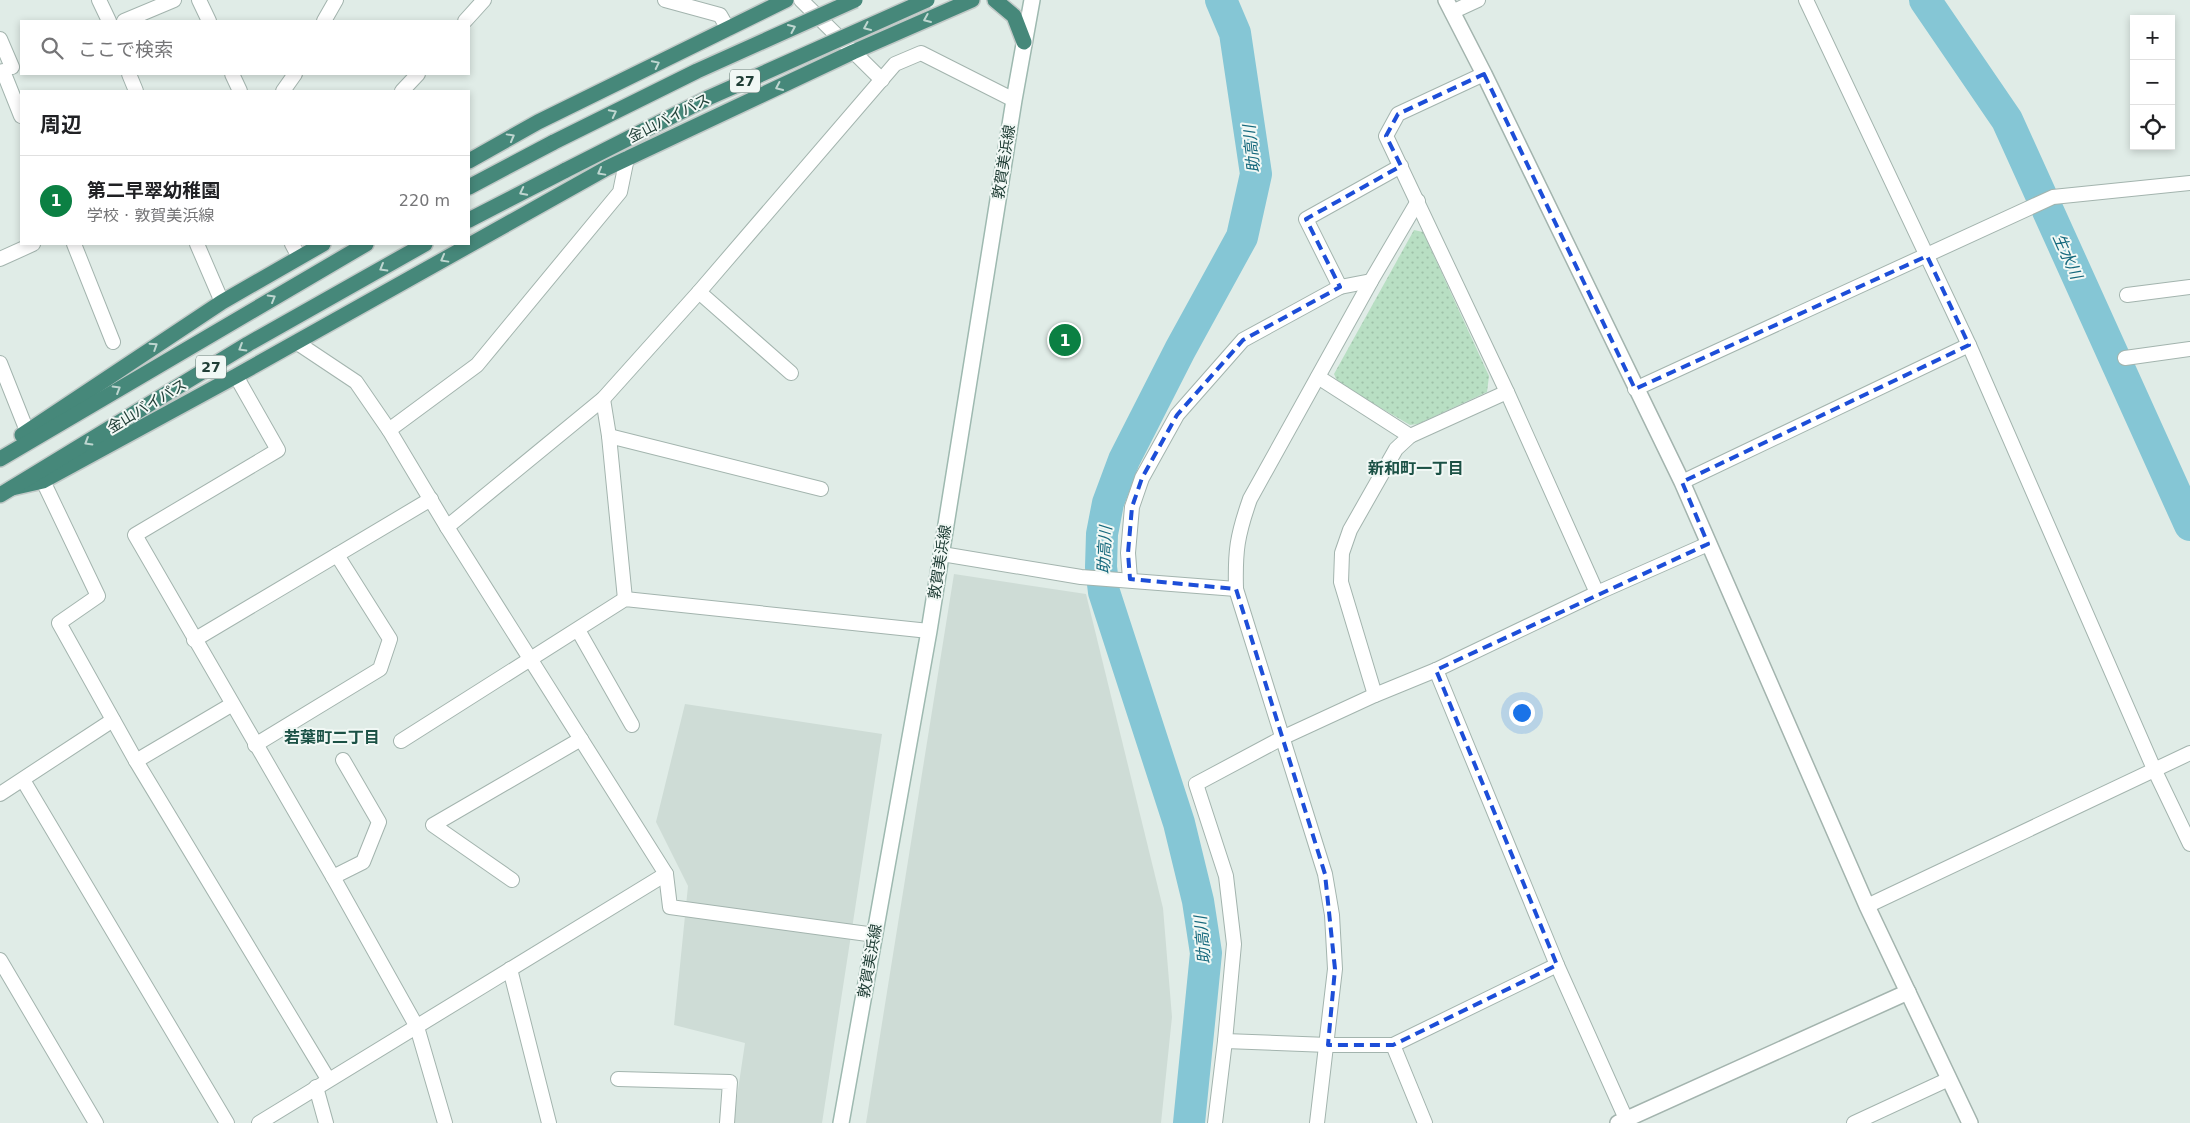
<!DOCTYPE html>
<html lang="ja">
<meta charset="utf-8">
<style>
:root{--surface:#fff;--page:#f2f2f2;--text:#202124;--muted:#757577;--line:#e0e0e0;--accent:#0b8043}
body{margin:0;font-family:"DejaVu Sans","Noto Sans JP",sans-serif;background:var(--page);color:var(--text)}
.controls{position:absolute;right:15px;top:15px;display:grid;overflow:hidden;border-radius:0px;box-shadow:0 2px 8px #0003}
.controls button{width:45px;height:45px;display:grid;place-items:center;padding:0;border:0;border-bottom:1px solid var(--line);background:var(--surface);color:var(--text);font:25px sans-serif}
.you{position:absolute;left:1521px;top:712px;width:18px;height:18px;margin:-12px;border:4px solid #fff;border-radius:50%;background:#1a73e8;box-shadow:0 0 0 8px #1a73e833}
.badge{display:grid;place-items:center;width:32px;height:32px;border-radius:50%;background:var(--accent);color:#fff;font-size:16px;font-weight:700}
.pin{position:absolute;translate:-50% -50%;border:2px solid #fff;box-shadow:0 1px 5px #0006}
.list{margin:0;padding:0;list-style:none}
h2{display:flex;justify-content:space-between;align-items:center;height:65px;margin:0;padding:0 20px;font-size:21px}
h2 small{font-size:16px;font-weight:400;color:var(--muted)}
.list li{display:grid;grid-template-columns:32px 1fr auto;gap:15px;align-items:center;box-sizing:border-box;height:90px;padding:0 20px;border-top:1px solid var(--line)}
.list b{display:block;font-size:19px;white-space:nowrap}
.list p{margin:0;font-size:16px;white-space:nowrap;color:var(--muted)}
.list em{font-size:16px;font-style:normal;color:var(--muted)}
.icon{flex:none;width:28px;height:28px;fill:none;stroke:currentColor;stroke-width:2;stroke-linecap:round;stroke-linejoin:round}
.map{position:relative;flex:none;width:2190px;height:1123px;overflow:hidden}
.search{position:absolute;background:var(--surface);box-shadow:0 2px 8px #0003;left:20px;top:20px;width:450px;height:55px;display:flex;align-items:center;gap:12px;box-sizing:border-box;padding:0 18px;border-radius:0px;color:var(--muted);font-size:19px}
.panel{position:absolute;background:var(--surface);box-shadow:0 2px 8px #0003;left:20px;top:90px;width:450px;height:155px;border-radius:0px}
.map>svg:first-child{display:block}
.built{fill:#cedcd6}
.park{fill:url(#park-dots)}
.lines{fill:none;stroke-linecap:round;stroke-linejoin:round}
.river{stroke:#85c6d5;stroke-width:32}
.minor-casing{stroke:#a3b4ae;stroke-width:16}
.tertiary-casing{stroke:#a3b4ae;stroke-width:18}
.secondary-casing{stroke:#9eb9b0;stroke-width:18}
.trunk-casing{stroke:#c1c9c7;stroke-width:18}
.minor{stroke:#fff;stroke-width:14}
.tertiary{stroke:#fff;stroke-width:15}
.secondary{stroke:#fff;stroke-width:15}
.trunk{stroke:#46887a;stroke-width:15}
.trunk-bridge-casing{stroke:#c1c9c7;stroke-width:18;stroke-linecap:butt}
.trunk-bridge{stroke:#46887a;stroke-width:15}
.oneway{stroke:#bed6d0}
.marked{fill:none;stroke:#1d4ed8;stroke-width:4;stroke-dasharray:10 6;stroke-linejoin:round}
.labels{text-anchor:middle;stroke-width:4;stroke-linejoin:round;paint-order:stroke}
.shield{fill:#f1f8f5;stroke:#5f766f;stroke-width:1}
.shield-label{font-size:14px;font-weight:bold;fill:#203e36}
.street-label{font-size:15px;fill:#203e36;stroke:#f1f8f5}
.water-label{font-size:16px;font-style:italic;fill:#16697d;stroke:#f1f8f5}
.neighbourhood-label{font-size:16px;font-weight:bold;fill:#1b5145;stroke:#f1f8f5}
</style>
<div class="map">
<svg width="2190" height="1123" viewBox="0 0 2190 1123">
<defs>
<pattern id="park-dots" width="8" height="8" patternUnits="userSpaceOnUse" patternTransform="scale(1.25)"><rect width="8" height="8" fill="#b8dfc3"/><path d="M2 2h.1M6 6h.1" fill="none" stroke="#9ec0a8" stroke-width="1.8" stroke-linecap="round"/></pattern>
</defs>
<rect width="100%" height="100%" fill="#e0ece7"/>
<g class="built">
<polygon points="954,574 1086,594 1163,908 1172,1017 1161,1123 866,1123"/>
<polygon points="685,704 882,734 822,1123 733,1123 745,1043 674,1025 688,886 656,822"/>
</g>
<polygon class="park" points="1414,230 1423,232 1489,376 1487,392 1418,424 1410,425 1338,383 1334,374"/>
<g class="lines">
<g class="river">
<polyline points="1925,0 2007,120 2190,525"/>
<polyline points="1189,1123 1206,953 1198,901 1179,823 1104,592 1101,567 1102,534 1108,503 1124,460 1180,350 1242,237 1256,174 1235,33 1221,0"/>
</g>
<defs>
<g id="minor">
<polyline points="99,0 109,21"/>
<polyline points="199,0 209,21"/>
<polyline points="665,0 720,15 728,29"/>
<polyline points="801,0 882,80"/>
<polyline points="1806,0 1969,345 2154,769 2190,844"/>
<polyline points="1452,12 1478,0"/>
<polyline points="124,21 174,0"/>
<polyline points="324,21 336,0"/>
<polyline points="465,21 484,0"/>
<polyline points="0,39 12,67"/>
<polyline points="3,71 21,116"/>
<polyline points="129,74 136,91"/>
<polyline points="232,74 240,91"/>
<polyline points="1484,74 1398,114 1386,136 1507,392 1597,593"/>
<polyline points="283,91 295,74"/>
<polyline points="402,91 418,74"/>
<polyline points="74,244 113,342"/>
<polyline points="197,244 222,302"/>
<polyline points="292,244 299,257"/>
<polyline points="0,259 33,244"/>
<polyline points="1340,287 1306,219 1401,166"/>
<polyline points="699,292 791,373"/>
<polyline points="2127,295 2190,287"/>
<polyline points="296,342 356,382 389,430 447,527 666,874 670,907 875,935"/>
<polyline points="2125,358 2190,349"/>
<polyline points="0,363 27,431"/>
<polyline points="236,376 278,450 135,535 333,877 417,1027 445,1123"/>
<polyline points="1318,377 1410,436 1396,449 1350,530 1342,553 1341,582 1375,695"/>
<polyline points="1635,389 2053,197 2190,183"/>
<polyline points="603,399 609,436 625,599"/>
<polyline points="389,430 477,365 620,192 627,158"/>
<polyline points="609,436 821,489"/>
<polyline points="1410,436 1507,392"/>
<polyline points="43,481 98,596 59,623 136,761 328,1079"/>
<polyline points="1682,482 1969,345"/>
<polyline points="447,527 603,399 699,292 895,64 921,53 1014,100"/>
<polyline points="942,554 1081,577 1236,589"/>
<polyline points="1130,579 1128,553 1132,507 1142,478 1177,415 1243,340 1340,287 1371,281"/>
<polyline points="578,630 632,725"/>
<polyline points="194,640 431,499"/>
<polyline points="1436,670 1557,965 1626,1119"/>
<polyline points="401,741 625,599 929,631"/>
<polyline points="255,745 380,669 390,639 337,555"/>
<polyline points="136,761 231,705"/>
<polyline points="23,780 227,1123"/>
<polyline points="0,794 113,720"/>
<polyline points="333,877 363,862 379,822 343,760"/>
<polyline points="512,880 433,825 581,739"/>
<polyline points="1867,906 2190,753"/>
<polyline points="0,960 96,1123"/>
<polyline points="510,969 549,1123"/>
<polyline points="1225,1041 1328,1045 1393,1045 1557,965"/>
<polyline points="1393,1045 1425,1123"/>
<polyline points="618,1079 730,1082 727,1123"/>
<polyline points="316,1087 326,1123"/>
<polyline points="259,1123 666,874"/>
<polyline points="1215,1123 1225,1041 1234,944 1226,876 1196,784 1284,737 1375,695 1436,670 1597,593 1708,544"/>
<path d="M1317,1123L1335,969L1332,915L1325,874L1236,589C1235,551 1237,536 1250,499L1371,281L1418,201"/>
<polyline points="1854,1123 1949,1079"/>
</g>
<g id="tertiary">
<polyline points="1446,0 1484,74 1682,482 1867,906 1970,1123"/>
<polyline points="1618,1123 1908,992"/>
</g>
<polyline id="secondary" points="841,1123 929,631 1014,100 1032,0"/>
<g id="trunk">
<polyline points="995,0 1014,16 1024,42"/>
<polyline points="469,161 538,122 786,0"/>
<polyline points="469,187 554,142"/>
<polyline points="469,220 566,170"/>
<polyline points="22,435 222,302 323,244"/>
<polyline points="0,459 366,244"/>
<polyline points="12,488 43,481 236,376 607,168 853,52 972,0"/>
<polyline points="0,495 248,344 425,244"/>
</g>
</defs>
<use href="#minor" class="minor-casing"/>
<use href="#tertiary" class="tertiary-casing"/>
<use href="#secondary" class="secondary-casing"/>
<use href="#trunk" class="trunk-casing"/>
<use href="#minor" class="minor"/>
<use href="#tertiary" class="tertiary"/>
<use href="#secondary" class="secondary"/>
<use href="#trunk" class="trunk"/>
<defs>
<g id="trunk-bridge">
<polyline points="554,142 697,71 855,0"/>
<polyline points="566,170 708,98 927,0"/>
</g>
</defs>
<use href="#trunk-bridge" class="trunk-bridge-casing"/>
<use href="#trunk-bridge" class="trunk-bridge"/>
</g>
<defs><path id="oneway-chevron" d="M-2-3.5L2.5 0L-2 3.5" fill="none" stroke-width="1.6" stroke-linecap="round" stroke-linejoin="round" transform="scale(1.25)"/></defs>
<g class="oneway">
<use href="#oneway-chevron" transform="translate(927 19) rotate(157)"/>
<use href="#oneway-chevron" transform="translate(867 27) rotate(156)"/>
<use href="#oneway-chevron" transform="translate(792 28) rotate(-24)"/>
<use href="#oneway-chevron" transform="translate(656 64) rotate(-26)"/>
<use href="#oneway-chevron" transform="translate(779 87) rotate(155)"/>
<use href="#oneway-chevron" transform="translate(613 113) rotate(-27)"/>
<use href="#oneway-chevron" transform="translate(511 137) rotate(-29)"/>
<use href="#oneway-chevron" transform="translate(601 172) rotate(151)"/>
<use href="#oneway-chevron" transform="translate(523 192) rotate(153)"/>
<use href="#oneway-chevron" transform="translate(444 259) rotate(151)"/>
<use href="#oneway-chevron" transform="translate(383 268) rotate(150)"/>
<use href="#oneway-chevron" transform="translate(272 298) rotate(-30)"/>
<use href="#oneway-chevron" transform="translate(154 346) rotate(-33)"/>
<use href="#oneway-chevron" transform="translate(242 348) rotate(149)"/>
<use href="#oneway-chevron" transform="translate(117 389) rotate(-31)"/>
<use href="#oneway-chevron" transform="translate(88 442) rotate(149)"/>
</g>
<path class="marked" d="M1484,74L1635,389L1927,256L1969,345L1682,482L1708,544L1436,670L1557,965L1393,1045H1328L1335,969L1325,874L1236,589L1130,579L1128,553L1132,507L1142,478L1177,415L1243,340L1340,287L1306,219L1401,166L1386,136L1398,114Z"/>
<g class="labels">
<g class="shield">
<rect x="730" y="69.5" width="30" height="23" rx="4"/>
<rect x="196" y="355.5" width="30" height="23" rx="4"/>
</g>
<g class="shield-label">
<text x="745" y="86">27</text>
<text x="211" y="372">27</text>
</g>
<g class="street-label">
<text transform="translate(669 118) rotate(-27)" y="5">金山バイパス</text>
<text transform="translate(1004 162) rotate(-81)" y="5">敦賀美浜線</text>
<text transform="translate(147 406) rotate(-31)" y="5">金山バイパス</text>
<text transform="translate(940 562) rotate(-81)" y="5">敦賀美浜線</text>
<text transform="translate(870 961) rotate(-80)" y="5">敦賀美浜線</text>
</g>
<g class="water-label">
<text transform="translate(1251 149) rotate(-96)" y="6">助高川</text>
<text transform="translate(2068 256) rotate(66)" y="6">生水川</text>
<text transform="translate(1104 550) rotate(-87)" y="6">助高川</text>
<text transform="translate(1202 940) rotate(-95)" y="6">助高川</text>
</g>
<g class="neighbourhood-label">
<text x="1416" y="474">新和町一丁目</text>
<text x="332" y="743">若葉町二丁目</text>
</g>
</g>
</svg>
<div class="controls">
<button>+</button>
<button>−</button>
<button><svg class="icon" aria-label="locate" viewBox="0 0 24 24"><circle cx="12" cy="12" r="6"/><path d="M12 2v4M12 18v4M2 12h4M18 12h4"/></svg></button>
</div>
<div class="you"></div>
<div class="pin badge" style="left:1065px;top:340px">1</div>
<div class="search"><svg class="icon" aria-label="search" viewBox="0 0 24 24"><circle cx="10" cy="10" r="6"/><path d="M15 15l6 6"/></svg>ここで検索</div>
<section class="panel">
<h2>周辺<small></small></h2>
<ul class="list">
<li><span class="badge">1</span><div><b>第二早翠幼稚園</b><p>学校 · 敦賀美浜線</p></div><em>220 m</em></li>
</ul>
</section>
</div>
